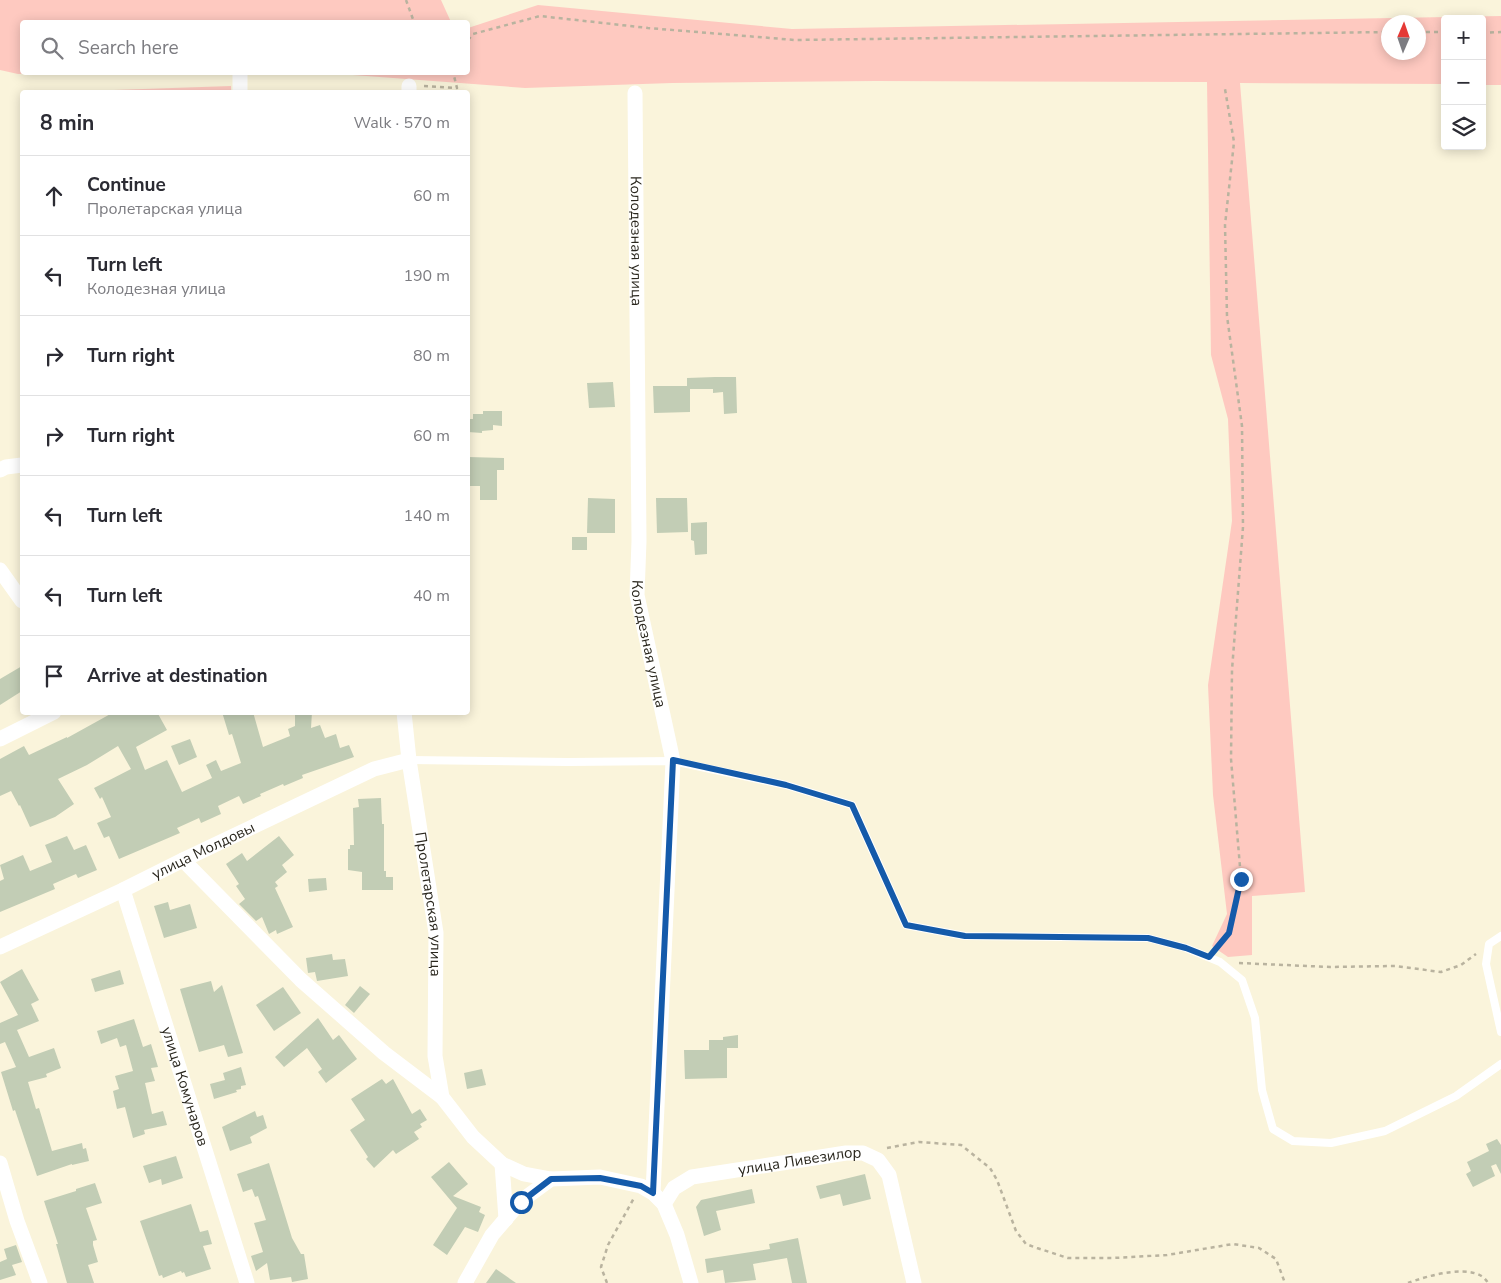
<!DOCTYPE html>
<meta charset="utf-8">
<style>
:root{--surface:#fff;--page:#f2f2f3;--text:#2b2b33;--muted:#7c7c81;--line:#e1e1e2}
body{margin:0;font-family:"Nunito Sans",sans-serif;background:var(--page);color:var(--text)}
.controls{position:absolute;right:15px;top:15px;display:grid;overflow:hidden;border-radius:5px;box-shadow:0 2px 12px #0003}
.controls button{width:45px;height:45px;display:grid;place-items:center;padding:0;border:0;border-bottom:1px solid var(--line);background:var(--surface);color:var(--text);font:25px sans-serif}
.compass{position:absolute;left:1381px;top:15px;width:45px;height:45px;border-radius:50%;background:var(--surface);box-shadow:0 2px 12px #0003;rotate:2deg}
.stop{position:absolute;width:15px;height:15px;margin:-11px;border:4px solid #145aaa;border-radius:50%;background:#fff}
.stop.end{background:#145aaa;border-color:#fff;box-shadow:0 1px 5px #0008}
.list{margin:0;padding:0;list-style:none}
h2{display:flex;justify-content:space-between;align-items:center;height:65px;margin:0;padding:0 20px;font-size:21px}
h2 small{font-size:16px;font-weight:400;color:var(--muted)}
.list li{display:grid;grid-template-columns:32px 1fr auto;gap:15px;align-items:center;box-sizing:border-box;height:80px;padding:0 20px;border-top:1px solid var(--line)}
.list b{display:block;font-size:19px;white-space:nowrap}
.list p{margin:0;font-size:16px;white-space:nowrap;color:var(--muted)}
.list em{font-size:16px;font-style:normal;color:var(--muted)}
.icon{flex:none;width:28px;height:28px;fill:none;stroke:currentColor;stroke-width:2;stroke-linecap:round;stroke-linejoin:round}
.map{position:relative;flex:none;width:1501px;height:1283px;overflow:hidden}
.search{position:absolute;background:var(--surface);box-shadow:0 2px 12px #0003;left:20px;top:20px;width:450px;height:55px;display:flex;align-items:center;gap:12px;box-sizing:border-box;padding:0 18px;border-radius:5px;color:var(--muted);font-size:19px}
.panel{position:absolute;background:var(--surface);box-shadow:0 2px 12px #0003;left:20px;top:90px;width:450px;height:625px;border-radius:5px}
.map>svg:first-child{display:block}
.green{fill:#fec9c0;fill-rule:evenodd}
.building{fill:#c2cdb5}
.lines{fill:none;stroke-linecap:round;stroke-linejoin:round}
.path{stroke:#b9b39f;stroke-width:2.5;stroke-dasharray:4 4;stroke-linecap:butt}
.lane{stroke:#fff;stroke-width:8}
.street{stroke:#fff;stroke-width:15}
.route{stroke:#145aaa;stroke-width:6}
.labels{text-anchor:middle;stroke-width:4.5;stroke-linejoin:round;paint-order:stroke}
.street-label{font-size:15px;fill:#2a271e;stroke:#fff}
</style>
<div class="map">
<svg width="1501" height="1283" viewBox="0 0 1501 1283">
<rect width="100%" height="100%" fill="#faf4db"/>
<g class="green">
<polygon points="0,0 441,0 451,22 22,22 22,72 60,73 18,74 0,70"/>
<path d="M538,5L792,29L1501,16V85H1482V19H1445V84L1240,83L1305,892L1252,896V955L1228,957L1212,946L1227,914L1213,795L1208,685L1232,521L1228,419L1211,355L1207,82L875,81L672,83L525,88L326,73L468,72V28ZM1388,22H1418V52H1388Z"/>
<polygon points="231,86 231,92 55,92"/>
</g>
<g class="building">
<polygon points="715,377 736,377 737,413 724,414 723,392 713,393 713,389 690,389 690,412 654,413 653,386 687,386 687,378"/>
<polygon points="613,382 615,407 589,408 587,383"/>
<polygon points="483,411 502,411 502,426 493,425 493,430 482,431 482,433 468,432 468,419 473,419 473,414 483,414"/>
<polygon points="468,457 504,458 504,470 497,470 497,500 480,500 480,486 468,486"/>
<polygon points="588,498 615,499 615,533 587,533"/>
<polygon points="656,498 687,498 688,532 657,533"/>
<polygon points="707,522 707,554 695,555 694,541 691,540 691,523"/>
<rect x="572" y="537" width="15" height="13"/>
<polygon points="22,666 22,691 0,705 0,679"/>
<polygon points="114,712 157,712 167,730 136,747 145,770 167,760 182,792 212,778 206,765 216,760 221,771 241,763 232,734 229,735 222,712 253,712 263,747 290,736 288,729 295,726 295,712 312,712 311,728 320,725 325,738 336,734 340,748 349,745 354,757 302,775 303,778 284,786 283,784 260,794 261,796 243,804 239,796 218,806 221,814 201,823 199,818 177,828 180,833 119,859 109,836 104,838 97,823 111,817 102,797 100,799 94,788 131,769 118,746 87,765 58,779 74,804 55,817 30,827 20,805 19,806 11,791 0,796 0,759 24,746 29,755 67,737 67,738"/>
<polygon points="190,739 197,757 179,765 171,746"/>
<polygon points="381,798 382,824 384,824 384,871 386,871 386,877 393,877 393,890 362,890 362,872 348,870 348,849 350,849 350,845 354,845 353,808 359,807 358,799"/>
<polygon points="67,836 74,850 86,845 97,870 78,878 76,874 53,884 55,889 0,912 0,881 4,879 0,865 23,855 30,871 52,862 45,845"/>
<polygon points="279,836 294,855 282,865 287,872 275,882 278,886 275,888 293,927 277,934 276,930 269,934 262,917 256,921 239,904 245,899 236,886 239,884 226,864 242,853 247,861"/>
<polygon points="326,878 327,890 309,892 308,879"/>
<polygon points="168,902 170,910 190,904 197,928 164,938 154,906"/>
<polygon points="332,954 333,960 345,959 348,976 317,981 315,972 308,973 306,958"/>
<polygon points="22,969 39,1000 31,1004 39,1021 17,1030 29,1057 54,1048 61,1068 46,1074 47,1077 28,1082 36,1109 39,1108 52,1151 82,1143 83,1149 86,1148 89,1161 72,1165 72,1164 37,1176 15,1110 13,1111 1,1072 16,1067 5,1042 0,1044 0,1023 18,1015 0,982"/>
<polygon points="120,970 124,984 95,992 91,979"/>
<polygon points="211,981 214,992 222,985 243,1053 228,1057 224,1045 199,1052 180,989"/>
<polygon points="360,986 370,994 354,1013 345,1005"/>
<polygon points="283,987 301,1013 274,1031 256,1005"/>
<polygon points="318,1018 333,1040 339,1035 357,1059 326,1083 318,1072 322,1069 307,1048 284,1067 275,1057"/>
<polygon points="134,1019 143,1047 151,1044 158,1067 151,1068 155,1081 145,1083 152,1114 163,1111 167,1125 144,1130 145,1134 133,1138 125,1107 117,1109 113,1091 119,1089 115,1076 133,1071 126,1045 120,1047 117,1038 101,1044 97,1031"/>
<polygon points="738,1035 738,1048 727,1048 727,1078 685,1079 684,1050 709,1050 709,1040 723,1040 723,1037"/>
<polygon points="241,1067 246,1085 241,1086 241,1089 236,1090 237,1092 214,1099 210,1084 225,1080 223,1073"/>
<polygon points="482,1069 486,1085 467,1089 464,1073"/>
<polygon points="382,1079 386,1084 393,1079 412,1114 420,1109 427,1120 420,1124 422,1127 414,1132 419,1139 396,1154 393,1150 374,1168 366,1159 368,1157 350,1130 365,1120 351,1099"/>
<polygon points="255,1111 257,1117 263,1115 267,1128 250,1137 252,1143 230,1151 222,1127"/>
<polygon points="1497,1139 1501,1145 1501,1174 1496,1164 1491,1166 1495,1176 1473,1187 1466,1174 1471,1171 1467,1162 1489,1151 1486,1144"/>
<polygon points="176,1156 183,1178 162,1185 161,1179 149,1183 143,1166"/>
<polygon points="449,1162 468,1184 453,1196 481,1207 479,1212 485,1215 478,1232 465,1227 447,1255 433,1245 457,1208 431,1177"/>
<polygon points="269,1163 292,1238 301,1254 304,1254 308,1279 292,1282 291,1277 270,1280 267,1263 256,1271 251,1256 263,1252 254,1223 266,1220 258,1196 255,1197 252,1189 243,1192 237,1174"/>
<polygon points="865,1174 871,1199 843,1206 840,1194 820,1199 816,1186"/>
<polygon points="95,1183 102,1203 86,1208 97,1240 93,1241 93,1245 98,1262 88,1265 94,1283 67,1283 56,1244 58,1244 44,1201 76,1191 76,1189"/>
<polygon points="752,1189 755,1203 716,1211 721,1230 704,1236 696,1207 701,1200"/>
<polygon points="191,1204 200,1232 208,1230 212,1244 203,1246 211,1269 186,1277 184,1272 182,1273 181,1271 163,1278 162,1275 159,1276 140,1221"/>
<polygon points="798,1238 807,1283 792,1283 787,1258 753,1264 756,1280 725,1283 723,1270 707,1273 705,1259 770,1249 769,1244"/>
<polygon points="16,1245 22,1262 12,1265 16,1275 0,1280 0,1262 7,1259 4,1249"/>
<polygon points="496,1269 516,1283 486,1283"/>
</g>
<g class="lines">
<g class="path">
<polyline points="406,0 414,22"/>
<polyline points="1418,32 1445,32"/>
<polyline points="1482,33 1501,32"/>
<polyline points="468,40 473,34 540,16 648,28 795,40 1388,32"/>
<polyline points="424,86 457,88 453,72"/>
<polyline points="1216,948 1229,933 1241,879 1231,759 1232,670 1243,527 1242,426 1227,316 1225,225 1234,142 1225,89"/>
<polyline points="1239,963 1330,967 1395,966 1441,972 1461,965 1476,954"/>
<polyline points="887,1148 919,1142 961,1145 990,1168 997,1180 1016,1231 1026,1244 1037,1248 1068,1258 1113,1258 1167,1255 1233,1244 1259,1248 1276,1259 1285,1283"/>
<polyline points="607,1283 601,1267 608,1245 634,1198"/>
<path d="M1408,1283C1427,1276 1476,1261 1488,1283"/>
</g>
<g class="lane">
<polyline points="409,760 568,762 673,761 786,785 852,805 906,925 965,936 1148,938 1186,948 1220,962 1242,980 1255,1018 1262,1090 1273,1129 1293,1141 1331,1143 1385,1131 1456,1096 1501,1064"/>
<polyline points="1501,936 1489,944 1486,964 1501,1032"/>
</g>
<g class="street">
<polyline points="240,74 240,92"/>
<polyline points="409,86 409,92"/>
<path id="s1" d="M635,93L639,541L637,595L673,761L653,1193"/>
<polyline points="0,470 6,467 22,465"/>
<polyline points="0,570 22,601"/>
<path id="s2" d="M404,712L409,760L436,933L435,1056L442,1097L473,1137L502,1164L524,1174L551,1179"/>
<polyline points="0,739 54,712"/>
<polyline points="183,860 301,980 384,1053 442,1097"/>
<path id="s3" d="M123,890L247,1283"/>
<path id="s4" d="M0,947L123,890L183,860L374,769L409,760"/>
<polyline points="0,1163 17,1221 40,1283"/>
<polyline points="502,1164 506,1219"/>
<path id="s5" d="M664,1204L674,1188L692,1177L846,1153H863L878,1160L889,1175L914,1283"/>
<polyline points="465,1283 492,1235 521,1201 551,1179 600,1177 641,1186 653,1193 664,1204 677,1235 691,1283"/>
</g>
</g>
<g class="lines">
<polyline class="route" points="521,1202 551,1179 600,1178 641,1186 653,1193 673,760 786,785 852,805 906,925 965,936 1148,938 1186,948 1209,957 1229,933 1241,879"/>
</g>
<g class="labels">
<g class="street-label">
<text dy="5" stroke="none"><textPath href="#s1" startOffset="148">Колодезная улица</textPath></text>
<text dy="5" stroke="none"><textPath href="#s1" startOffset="552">Колодезная улица</textPath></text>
<text dy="5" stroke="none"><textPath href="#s4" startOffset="225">улица Молдовы</textPath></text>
<text dy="5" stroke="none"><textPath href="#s2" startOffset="194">Пролетарская улица</textPath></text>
<text dy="5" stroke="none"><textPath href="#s3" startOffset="206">улица Комунаров</textPath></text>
<text dy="5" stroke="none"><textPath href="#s5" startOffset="149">улица Ливезилор</textPath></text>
</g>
</g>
</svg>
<div class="controls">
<button>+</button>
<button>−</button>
<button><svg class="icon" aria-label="layers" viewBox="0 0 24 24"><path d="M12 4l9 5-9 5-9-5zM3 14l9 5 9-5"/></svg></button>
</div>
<svg class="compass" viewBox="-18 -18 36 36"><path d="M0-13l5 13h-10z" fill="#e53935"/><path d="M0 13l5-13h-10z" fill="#7c7c81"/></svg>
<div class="stop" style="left:521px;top:1202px"></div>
<div class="stop end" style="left:1241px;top:879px"></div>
<div class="search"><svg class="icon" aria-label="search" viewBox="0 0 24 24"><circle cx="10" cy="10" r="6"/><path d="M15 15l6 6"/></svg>Search here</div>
<section class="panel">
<h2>8 min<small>Walk · 570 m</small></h2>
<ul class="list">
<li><svg class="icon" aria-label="ahead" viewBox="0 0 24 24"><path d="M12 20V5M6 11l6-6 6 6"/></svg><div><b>Continue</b><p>Пролетарская улица</p></div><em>60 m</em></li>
<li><svg class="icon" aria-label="left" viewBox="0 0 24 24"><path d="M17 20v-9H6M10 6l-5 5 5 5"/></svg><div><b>Turn left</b><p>Колодезная улица</p></div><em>190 m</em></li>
<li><svg class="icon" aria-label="right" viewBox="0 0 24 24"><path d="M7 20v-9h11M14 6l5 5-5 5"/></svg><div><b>Turn right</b></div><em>80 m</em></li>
<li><svg class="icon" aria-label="right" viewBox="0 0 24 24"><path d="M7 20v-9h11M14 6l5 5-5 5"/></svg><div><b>Turn right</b></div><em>60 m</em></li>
<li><svg class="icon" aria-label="left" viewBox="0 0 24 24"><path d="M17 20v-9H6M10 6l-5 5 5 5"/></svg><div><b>Turn left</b></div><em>140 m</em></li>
<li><svg class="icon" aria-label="left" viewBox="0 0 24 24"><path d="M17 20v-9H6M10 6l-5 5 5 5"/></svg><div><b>Turn left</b></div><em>40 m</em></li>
<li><svg class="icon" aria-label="arrive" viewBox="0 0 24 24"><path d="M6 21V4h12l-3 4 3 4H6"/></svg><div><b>Arrive at destination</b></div></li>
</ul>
</section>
</div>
